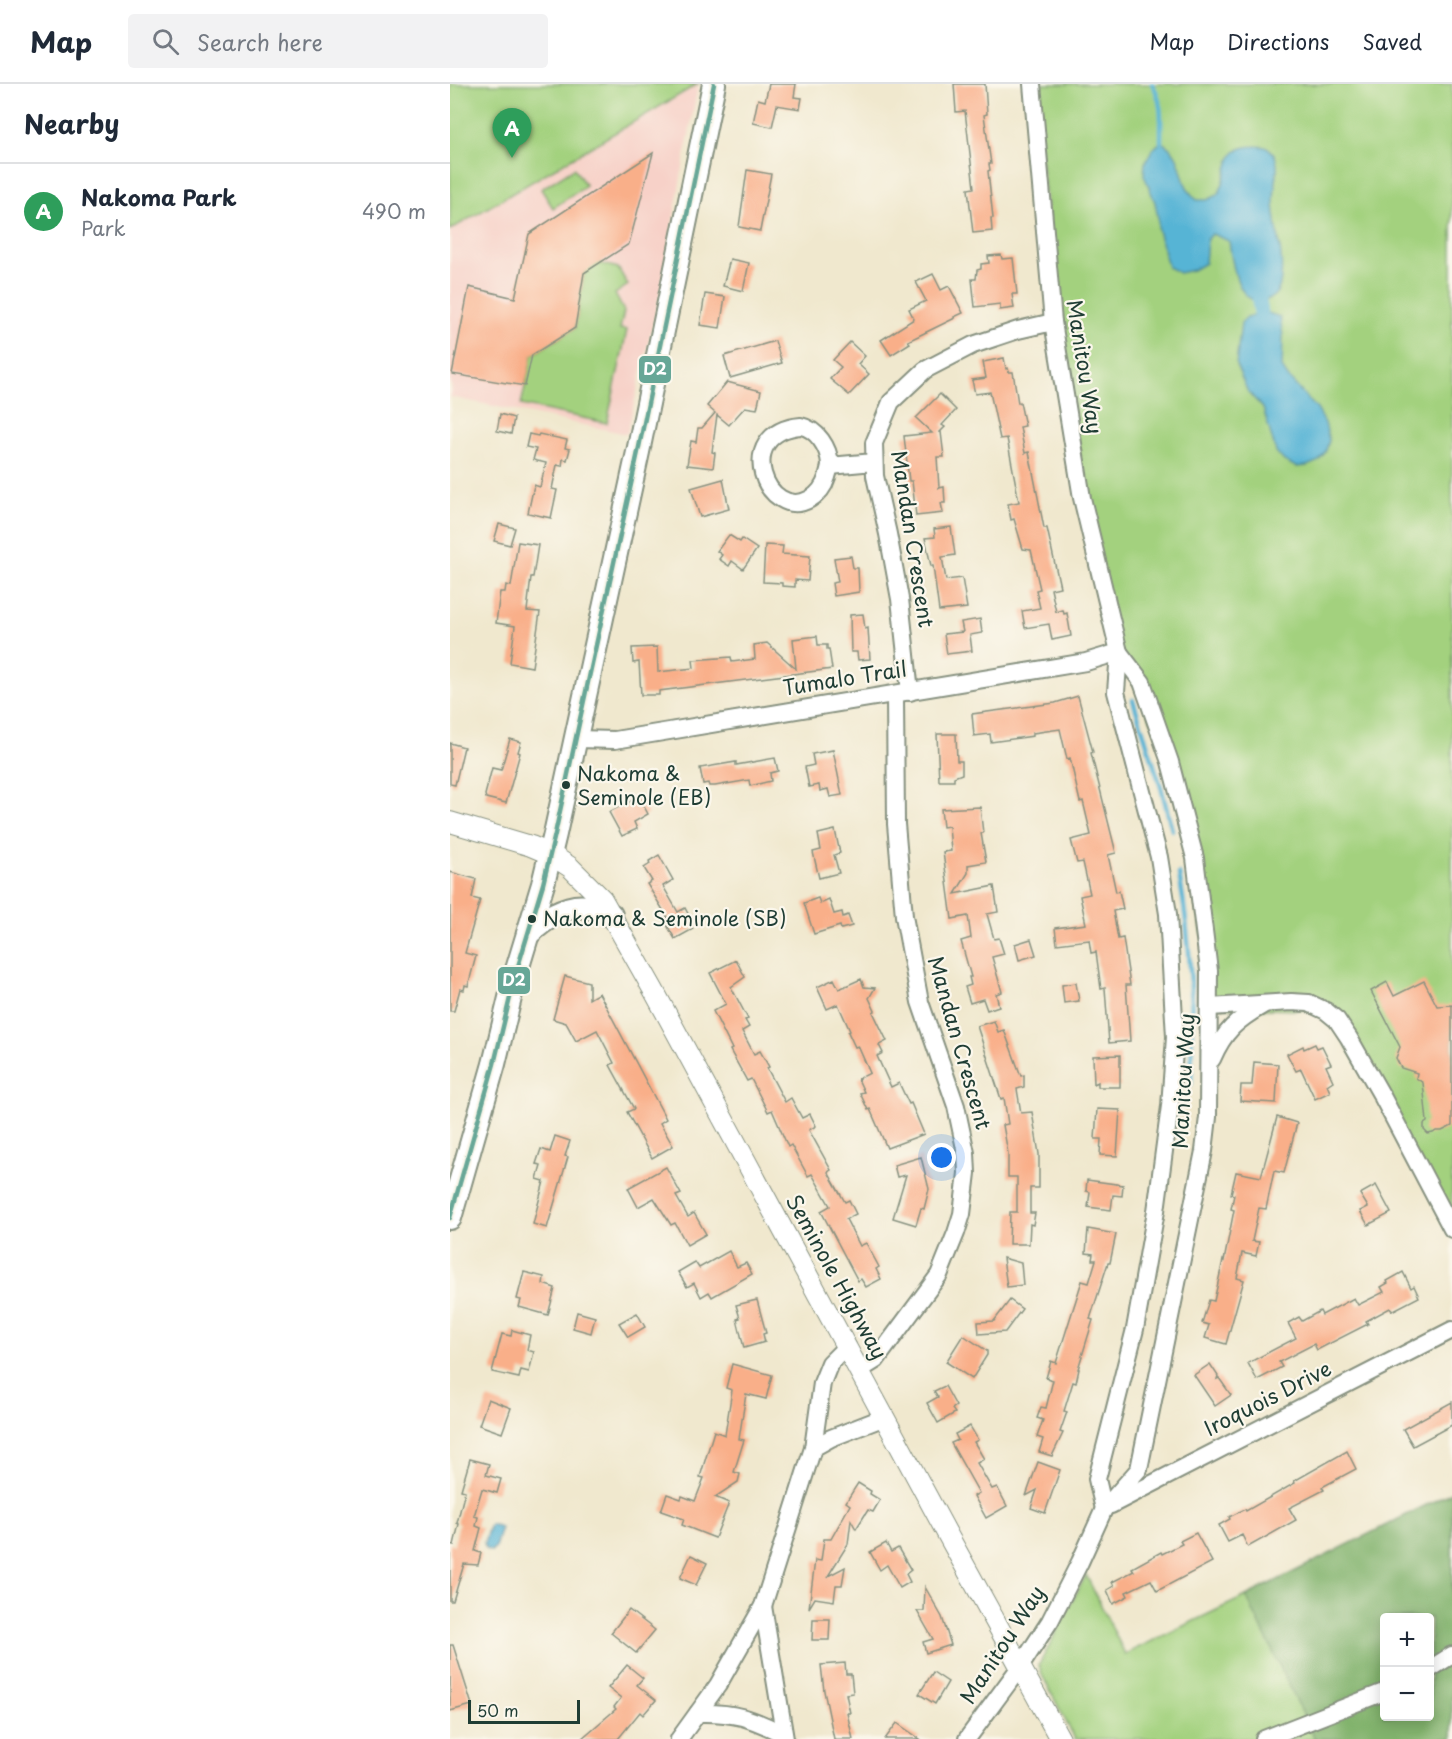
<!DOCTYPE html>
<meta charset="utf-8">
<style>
:root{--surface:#fff;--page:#f2f2f3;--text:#1f2937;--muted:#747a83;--line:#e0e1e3;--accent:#1f6fb2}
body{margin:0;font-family:"Playpen Sans",sans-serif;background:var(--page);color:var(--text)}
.controls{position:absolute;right:18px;bottom:18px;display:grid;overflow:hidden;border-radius:6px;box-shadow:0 3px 15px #0003}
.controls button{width:54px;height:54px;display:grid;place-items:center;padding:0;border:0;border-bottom:2px solid var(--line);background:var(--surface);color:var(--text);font:30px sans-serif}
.scale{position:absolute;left:18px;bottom:15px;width:112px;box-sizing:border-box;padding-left:6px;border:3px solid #1f3d34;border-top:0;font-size:16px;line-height:21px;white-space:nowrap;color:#1f3d34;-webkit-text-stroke:4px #fbf7ec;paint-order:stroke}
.you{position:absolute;left:492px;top:1074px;width:21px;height:21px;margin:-15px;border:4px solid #fff;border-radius:50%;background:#1a73e8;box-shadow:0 0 0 9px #1a73e833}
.badge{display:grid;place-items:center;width:39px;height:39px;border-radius:50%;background:var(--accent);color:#fff;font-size:20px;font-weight:700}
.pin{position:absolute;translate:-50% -50px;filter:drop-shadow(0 2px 3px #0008)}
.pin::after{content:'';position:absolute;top:32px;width:21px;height:18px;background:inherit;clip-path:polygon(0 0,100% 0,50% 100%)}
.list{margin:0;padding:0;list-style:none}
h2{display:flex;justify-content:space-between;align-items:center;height:78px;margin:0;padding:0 24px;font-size:26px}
h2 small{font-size:20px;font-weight:400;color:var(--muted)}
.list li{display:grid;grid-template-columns:39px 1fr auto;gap:18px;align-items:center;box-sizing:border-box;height:96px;padding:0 24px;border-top:2px solid var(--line)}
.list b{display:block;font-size:22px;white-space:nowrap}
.list p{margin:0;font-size:20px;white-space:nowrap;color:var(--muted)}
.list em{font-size:20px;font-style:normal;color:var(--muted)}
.icon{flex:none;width:33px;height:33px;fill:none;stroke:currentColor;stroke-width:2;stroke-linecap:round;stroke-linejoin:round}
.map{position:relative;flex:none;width:1002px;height:1655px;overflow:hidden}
header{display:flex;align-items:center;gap:36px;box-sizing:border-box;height:84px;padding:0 30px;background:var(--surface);border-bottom:2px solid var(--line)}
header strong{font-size:28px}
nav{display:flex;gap:33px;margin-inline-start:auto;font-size:21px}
.search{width:420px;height:54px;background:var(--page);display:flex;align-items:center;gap:15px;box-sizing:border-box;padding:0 21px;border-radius:6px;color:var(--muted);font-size:22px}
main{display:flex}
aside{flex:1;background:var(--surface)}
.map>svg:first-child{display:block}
.built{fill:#f7d1c8}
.green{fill:#a3d17e;stroke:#618759;stroke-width:1.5;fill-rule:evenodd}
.forest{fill:#82b36d;stroke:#507850;stroke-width:1.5;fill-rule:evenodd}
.water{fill:#57b4d5;stroke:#3b7884;stroke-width:1.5}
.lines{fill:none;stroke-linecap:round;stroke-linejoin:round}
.stream{stroke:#57b4d5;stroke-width:4.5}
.canal{stroke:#57b4d5;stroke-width:15}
.building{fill:#f9af89}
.minor-casing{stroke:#889281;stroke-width:20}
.tertiary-casing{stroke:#889281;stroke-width:22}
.secondary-casing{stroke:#889281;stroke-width:26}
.minor{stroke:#fff;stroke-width:16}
.tertiary{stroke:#fff;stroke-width:20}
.secondary{stroke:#fff;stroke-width:22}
.bus-1-casing{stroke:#fbf7ec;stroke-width:9}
.bus-1{stroke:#67a797;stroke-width:4.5}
.bus-dot{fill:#1f3d34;stroke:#fbf7ec;stroke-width:2}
.labels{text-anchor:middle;stroke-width:4.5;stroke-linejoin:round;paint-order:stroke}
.bus-label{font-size:20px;fill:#1f3d34;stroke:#fbf7ec;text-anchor:start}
.street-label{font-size:21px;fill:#1f3d34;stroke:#fbf7ec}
.line-badge{stroke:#fbf7ec;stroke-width:2}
.badge-label{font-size:16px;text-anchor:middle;font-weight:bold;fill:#fff}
</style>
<header>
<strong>Map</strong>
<div class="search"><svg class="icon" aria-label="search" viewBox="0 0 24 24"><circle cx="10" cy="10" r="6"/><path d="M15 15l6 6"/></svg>Search here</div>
<nav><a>Map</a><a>Directions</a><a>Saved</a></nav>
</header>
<main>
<aside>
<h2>Nearby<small></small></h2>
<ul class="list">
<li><span class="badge" style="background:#2e9e5b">A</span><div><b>Nakoma Park</b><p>Park</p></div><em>490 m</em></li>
</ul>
</aside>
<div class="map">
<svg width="1002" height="1655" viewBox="0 0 1002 1655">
<rect width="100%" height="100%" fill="#fbf7ec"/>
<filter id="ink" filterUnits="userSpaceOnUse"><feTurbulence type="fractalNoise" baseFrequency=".0167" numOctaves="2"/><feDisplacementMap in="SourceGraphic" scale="12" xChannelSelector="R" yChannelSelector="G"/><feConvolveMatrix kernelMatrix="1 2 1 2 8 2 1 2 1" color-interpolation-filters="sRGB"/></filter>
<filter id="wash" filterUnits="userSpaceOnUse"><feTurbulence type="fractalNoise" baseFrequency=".008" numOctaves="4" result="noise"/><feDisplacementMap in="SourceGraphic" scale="24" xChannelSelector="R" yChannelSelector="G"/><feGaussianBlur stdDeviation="1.35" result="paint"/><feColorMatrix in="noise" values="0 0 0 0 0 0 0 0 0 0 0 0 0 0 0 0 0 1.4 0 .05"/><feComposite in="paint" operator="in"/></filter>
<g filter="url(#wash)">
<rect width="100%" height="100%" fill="#f0e8ce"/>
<polygon class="built" points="248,1 209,213 177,350 0,313 2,302 0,301 0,146"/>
<g class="green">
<polygon points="0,0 248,0 0,146"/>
<polygon points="582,0 1002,0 1002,1127 986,1114 876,927 760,923 759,887 720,678 669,568 632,414"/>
<polygon points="124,84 136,102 103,124 91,105"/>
<polygon points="149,179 168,184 178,201 165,210 174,227 170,245 177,246 157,339 71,321 82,271 125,244 134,189"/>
<path d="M1002,1408V1655H625L592,1591L589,1581L636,1491L675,1570L796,1512ZM934,1534H980V1632H934Z"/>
</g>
<path class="forest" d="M1002,1408V1655H865L796,1512ZM934,1534H980V1632H934Z"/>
<g class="water">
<path d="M711,58C738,72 725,97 747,116H757L768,111C784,81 770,58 817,63C819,65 822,67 824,70C831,83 824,101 824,116C824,142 837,177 829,204C827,210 822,214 816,216C786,224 782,176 779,157L762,150L757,156L755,179L743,186L729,189L718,183L708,146V134L705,118L694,91L695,79L702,66Z"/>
<polygon points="815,228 830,233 833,252 832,284 838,293 867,325 875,339 879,356 876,367 869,377 857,382 846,383 834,377 826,368 813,324 798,308 786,281 791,239 797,233"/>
<polygon points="40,1440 51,1443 45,1463 41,1467 36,1465 34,1459"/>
</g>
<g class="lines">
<g class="stream">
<path d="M702,0C713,16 711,39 711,58"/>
<polyline points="683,616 711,703 722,746"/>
<path d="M729,790C742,860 743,930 741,1000"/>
</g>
<polyline class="canal" points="809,217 811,229"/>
</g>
<g id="blocks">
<g class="building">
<polygon points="319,0 346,0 344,13 352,14 350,25 327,21 322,43 303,39 308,15 315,17"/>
<polygon points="504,0 535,0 537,30 534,31 541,80 539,80 540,86 538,87 543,134 541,134 542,147 523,149 518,105 524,104 515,27 506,28"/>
<polygon points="203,69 179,160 134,189 125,244 82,271 75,302 2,290 19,203 65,214 79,150"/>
<polygon points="297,86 321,90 310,147 289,143"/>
<polygon points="551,171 552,175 563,174 567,210 562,210 564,224 550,226 550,220 525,223 522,195 526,195 527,186 531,185 531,180 539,179 538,172"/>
<polygon points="280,175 299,179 293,207 273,202"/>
<polygon points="483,190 491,206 499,202 513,229 504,233 505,234 458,257 460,259 441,271 431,256 464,235 459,225 476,217 466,198"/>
<polygon points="255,210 275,213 270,244 250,241"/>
<polygon points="325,257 332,279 280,294 274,272"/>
<polygon points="400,258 415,272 408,280 419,290 399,311 380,295 391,283 383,276"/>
<polygon points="554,274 556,285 558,284 559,288 563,288 568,319 570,318 575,342 570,343 575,369 579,368 594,444 597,444 610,503 601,505 606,528 613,526 614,530 617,529 621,552 602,556 599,540 575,544 572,527 590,524 586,506 590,505 581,466 573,465 564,435 561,436 558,420 569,418 557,354 550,355 540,308 525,310 522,296 536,294 533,278"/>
<polygon points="277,298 311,307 307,325 295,323 279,341 267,331 262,368 265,369 263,384 237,381 241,357 246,358 248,344 252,344 265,329 257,322"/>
<polygon points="490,310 506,326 492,341 495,343 490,348 491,348 494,373 487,373 489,404 494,403 495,419 491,419 493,429 466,432 462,397 459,397 454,352 482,349 466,334"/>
<polygon points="50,330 64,334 61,350 47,347"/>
<polygon points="79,350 88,352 89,350 117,356 115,364 120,365 117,376 113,375 112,382 107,381 102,405 107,406 101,434 78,429 84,401 90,403 96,379 83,376 86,365 76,363"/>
<polygon points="273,395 279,425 250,433 241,404"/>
<polygon points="49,440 65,444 60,461 44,457"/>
<polygon points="501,443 505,471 492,473 496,496 512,494 517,524 489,527 483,482 481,482 475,454 485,453 484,445"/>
<polygon points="279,451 290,458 292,455 307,465 293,485 282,477 279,482 269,475 272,471 267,467"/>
<polygon points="68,458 88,461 83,493 81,493 77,527 90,528 82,583 60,579 65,542 46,539 50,508 55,508 56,501 61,502"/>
<polygon points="315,461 333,462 332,470 360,472 358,497 345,496 345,503 332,502 332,499 313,498"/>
<polygon points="401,472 403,484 408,484 409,508 384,512 382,499 388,498 384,474"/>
<polygon points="413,530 415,545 418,544 420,575 408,576 407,568 401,568 400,531"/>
<polygon points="530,535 532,549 520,551 522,567 497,570 494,550 513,548 511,538"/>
<polygon points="367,552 368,561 377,561 377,565 379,565 382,585 209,607 209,611 191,611 189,578 183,579 182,564 207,563 208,588 244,584 243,576 281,573 282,578 305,575 304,561 317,559 346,585 343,555"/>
<polygon points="628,612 643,668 641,669 666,769 658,771 666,808 669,807 673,825 663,827 668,855 673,854 680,901 676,901 680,957 659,959 655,904 651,905 646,868 641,869 639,856 607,860 605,844 636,840 630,812 640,810 633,778 627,779 621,756 641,751 633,717 630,718 620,674 617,675 610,645 583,649 583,652 541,658 540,650 524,652 522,630 605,619"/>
<polygon points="487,650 506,650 507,677 512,677 512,690 504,693 504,697 489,697"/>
<polygon points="60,655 71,658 68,668 70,669 56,719 36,714 35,711 42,684 51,686"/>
<polygon points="0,659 14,663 5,701 0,700"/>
<polygon points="383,666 392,711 380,713 378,705 370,707 369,701 359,703 355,683 364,681 362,670"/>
<polygon points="325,674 328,687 320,689 321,697 300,702 299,696 265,702 259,702 258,699 253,700 250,684 286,678 286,681"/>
<polygon points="189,713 198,730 184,738 187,745 172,752 159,728"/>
<polygon points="530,723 533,749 531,749 536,778 518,781 518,789 505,810 544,802 548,828 537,830 544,855 549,854 554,870 542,873 552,908 546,910 549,922 537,926 533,915 520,919 515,903 521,901 519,893 521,893 511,857 521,854 518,832 502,835 493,768 501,767 499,742 493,743 491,725"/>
<polygon points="385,746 390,769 384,771 389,789 369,794 363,768 371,766 368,750"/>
<polygon points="209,771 223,796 213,802 228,828 235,824 243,839 240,841 243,845 225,855 214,836 218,834 197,800 202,797 194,784 200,780 199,777"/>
<polygon points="0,788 26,795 22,814 30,816 15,869 26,872 18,902 15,901 14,906 10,905 4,927 0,927"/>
<polygon points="368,814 370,819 379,815 384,830 392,828 393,833 398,831 402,842 391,845 390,842 364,850 354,819"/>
<polygon points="581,855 586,871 569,876 565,860"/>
<polygon points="286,876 295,893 281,903 298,935 295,936 299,943 292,947 304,970 310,967 319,983 317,984 335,1018 341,1014 352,1034 360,1030 366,1042 359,1046 381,1086 378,1088 395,1118 399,1116 406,1130 396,1135 410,1162 416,1159 429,1183 426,1185 431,1195 416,1203 411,1195 408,1197 371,1127 380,1122 362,1090 358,1092 341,1061 338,1063 322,1026 318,1028 301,995 297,997 280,966 282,965 263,927 276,920 260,889"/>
<polygon points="115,892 139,898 139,915 149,909 216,1035 210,1039 223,1062 202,1074 177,1028 184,1025 160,981 164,979 147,946 126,957 116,939 103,935"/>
<polygon points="384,895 389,905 411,895 414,903 425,904 419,914 425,927 423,928 437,957 429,961 433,969 427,972 441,1003 449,999 459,1020 461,1019 474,1050 437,1064 420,1025 418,1026 410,1009 414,1008 408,995 420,989 408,962 405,963 398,948 400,947 388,920 377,925 367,903"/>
<polygon points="974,897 987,922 1002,921 1002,1042 992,1047 986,1047 983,1049 978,1050 974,1046 974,1040 977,1038 973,999 966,994 967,989 951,984 946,974 950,963 921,907 937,898 944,912"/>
<polygon points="626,899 629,917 614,919 612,901"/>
<polygon points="544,937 548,948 554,946 571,992 574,991 574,1003 567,1005 571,1029 582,1028 589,1070 589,1104 580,1104 580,1129 585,1129 583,1141 580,1140 579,1160 559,1160 560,1128 567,1128 567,1093 558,1093 558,1069 553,1041 558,1040 554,1014 551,1015 527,942"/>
<polygon points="865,960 867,964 872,962 881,980 876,982 883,997 877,1001 880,1008 865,1015 851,985 846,987 837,970 853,962 854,965"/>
<polygon points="670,971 670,1003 648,1003 648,998 644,1000 643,972"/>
<polygon points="804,978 828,980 826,1019 790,1017 791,1001 802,1001"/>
<polygon points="647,1025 670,1026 667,1072 650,1071 651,1055 645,1055"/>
<polygon points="827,1033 847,1039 834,1089 824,1087 816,1125 809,1124 802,1157 809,1158 806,1172 792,1169 787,1194 794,1196 776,1260 755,1254 759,1241 752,1239 759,1216 764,1217 773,1176 774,1177 784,1126 781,1125 784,1111 781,1110 786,1088 811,1093"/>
<polygon points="105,1052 120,1057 115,1072 118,1073 97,1144 83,1140 94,1097 87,1095 91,1081 86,1080 91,1065 100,1068"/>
<polygon points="471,1073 479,1105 474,1125 471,1124 466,1141 443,1134 456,1091 447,1093 444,1081"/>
<polygon points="216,1083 231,1110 226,1112 238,1133 244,1129 256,1150 237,1161 225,1139 221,1141 204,1114 188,1123 178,1104"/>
<polygon points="637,1096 673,1101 672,1112 663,1111 661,1126 638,1123 640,1108 636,1107"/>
<polygon points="926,1101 941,1129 918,1141 910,1127 918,1123 910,1110"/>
<polygon points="638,1145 666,1150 660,1179 658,1179 640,1235 643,1236 628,1285 629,1285 626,1299 623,1298 614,1327 617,1328 610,1348 613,1349 602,1372 589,1368 593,1355 587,1353 593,1336 587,1334 591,1323 596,1324 603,1296 596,1294 601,1277 606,1279 632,1197 639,1199 646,1176 642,1176 643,1170 636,1169"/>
<polygon points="279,1167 287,1183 296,1179 302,1190 262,1213 259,1208 251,1213 244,1199 237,1203 228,1188 245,1178 249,1184"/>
<polygon points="553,1174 571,1179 573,1201 557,1203"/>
<polygon points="74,1188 94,1193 93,1200 105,1204 98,1231 69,1223 71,1216 67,1215"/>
<polygon points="953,1188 961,1204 964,1202 969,1213 942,1227 940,1224 916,1237 918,1240 867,1266 864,1260 829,1278 832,1283 807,1296 798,1279 846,1254 838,1239 849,1233 852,1237 870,1227 872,1231 904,1214 908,1221 934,1208 931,1203 938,1199 937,1197"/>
<polygon points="307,1216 316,1249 313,1250 315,1258 294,1264 287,1235 290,1234 286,1221"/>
<polygon points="560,1216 572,1225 555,1248 529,1250 528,1238 544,1237"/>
<polygon points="127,1228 145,1233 141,1249 123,1244"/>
<polygon points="187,1229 195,1243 178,1253 169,1239"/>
<polygon points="62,1246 80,1251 77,1266 84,1268 79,1288 71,1286 69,1294 42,1288 52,1250 61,1252"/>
<polygon points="513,1251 537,1267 537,1271 522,1295 496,1278"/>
<polygon points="282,1280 322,1291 316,1315 296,1310 289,1355 294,1356 284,1388 290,1390 288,1398 265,1413 279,1419 265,1454 232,1441 234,1435 211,1427 217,1410 231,1415 232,1412 245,1417 254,1394 250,1393 264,1347 275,1351 282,1306 276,1304"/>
<polygon points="760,1280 768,1292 767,1295 769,1294 781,1311 765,1322 744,1291"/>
<polygon points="495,1302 506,1322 502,1325 505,1329 488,1339 477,1319 488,1313 484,1307"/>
<polygon points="38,1315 61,1324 52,1349 29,1341"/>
<polygon points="1002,1318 1002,1341 963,1362 953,1345"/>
<polygon points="520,1342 528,1356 524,1358 534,1375 527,1379 542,1405 547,1403 557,1422 536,1434 524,1412 529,1409 501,1359 508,1356 505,1350"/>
<polygon points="897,1367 906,1385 872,1403 874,1406 839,1424 846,1436 798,1463 792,1451 778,1458 769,1441 780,1435 779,1433 795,1425 796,1427 845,1399 844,1397"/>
<polygon points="20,1375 39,1380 36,1391 51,1395 47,1409 32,1405 24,1432 28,1433 26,1442 31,1444 25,1467 31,1469 28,1481 14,1480 3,1517 0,1517 0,1460 4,1461 9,1440 7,1439 15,1407 11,1406"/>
<polygon points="588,1378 610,1386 595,1429 581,1424 587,1406 576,1412"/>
<polygon points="408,1399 421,1407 420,1410 430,1416 423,1428 418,1426 406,1445 401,1436 398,1460 378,1492 395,1483 392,1501 386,1501 384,1517 365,1514 359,1524 365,1476 371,1477 374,1455 381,1455 400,1421 396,1418"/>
<polygon points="746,1449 762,1478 707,1507 701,1496 676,1508 678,1512 663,1520 657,1506 664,1502 662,1498 684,1487 682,1484 711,1468 712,1470 732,1460 730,1457"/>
<polygon points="436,1459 441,1468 448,1464 461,1486 456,1490 460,1498 450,1504 437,1481 430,1486 420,1468"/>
<polygon points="241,1471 257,1479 246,1501 230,1494"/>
<polygon points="475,1503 492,1533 501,1561 476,1569 473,1558 483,1555 467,1527 474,1527"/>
<polygon points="179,1526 205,1546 186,1569 161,1549"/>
<polygon points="363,1535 380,1535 379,1556 362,1556"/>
<polygon points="0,1561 3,1561 22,1621 0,1627"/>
<polygon points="395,1579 396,1590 401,1590 403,1609 396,1610 400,1629 397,1629 403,1655 384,1655 374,1607 371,1581"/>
<polygon points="177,1581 193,1594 187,1601 206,1616 193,1631 190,1628 168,1655 131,1655 166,1625 164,1623 171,1614 158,1604"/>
<polygon points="483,1588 498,1598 485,1620 469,1610"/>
<polygon points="447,1639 470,1655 435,1655"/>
</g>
</g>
</g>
<g filter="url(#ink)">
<use href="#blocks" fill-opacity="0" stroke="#889281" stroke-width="1.5"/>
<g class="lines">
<defs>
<g id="minor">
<polyline points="582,0 603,238 632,414 669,568 666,608 709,773 718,830 725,953 720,1022 706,1127 685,1245 647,1395 654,1425"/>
<path d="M351,342C367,345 379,364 380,380C380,384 378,389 377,393C374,403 369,410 360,415C317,439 281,348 351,342Z"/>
<polyline points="380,382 424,378"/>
<polyline points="460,608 450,515 438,450 425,392 424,359 441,318 475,286 523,261 568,246 603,238"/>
<polyline points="127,655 165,656 636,578 669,568"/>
<polyline points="760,923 841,918 859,919 876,927 887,936 899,954 932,1012 1002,1145"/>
<path d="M762,975C774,947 787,936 813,921"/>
<polyline points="410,1286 426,1276 489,1191 506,1149 512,1130 517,1089 516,1069 506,1022 470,918 454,832 446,740 445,611"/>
<polyline points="363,1364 381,1354 435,1333"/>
<polyline points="661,1421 1002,1246"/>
<polyline points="313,1522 335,1655"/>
<polyline points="980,1585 1002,1571"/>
<path d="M248,1629C285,1628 301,1634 333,1650"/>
<polyline points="229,1655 268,1601 313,1522 363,1364 372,1299 380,1279 397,1262"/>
<polyline points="517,1655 570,1583 600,1537 630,1478 654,1425 689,1385 754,1067 758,1033 759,887 745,774 720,678 692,598 669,568"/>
<polyline points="814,1655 934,1608"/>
</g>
<polyline id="tertiary" points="0,738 81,762 100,770 120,783 152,815 204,907 500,1455 610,1655"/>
<g id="secondary">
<path d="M78,850C94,836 115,819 138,823C146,824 154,829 161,831"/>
<polyline points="0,1134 44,980 66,889 93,800 105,750 188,368 264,0"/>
</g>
</defs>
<use href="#minor" class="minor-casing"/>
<use href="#tertiary" class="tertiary-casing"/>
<use href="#secondary" class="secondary-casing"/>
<use href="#minor" class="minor"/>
<use href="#tertiary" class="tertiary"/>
<use href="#secondary" class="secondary"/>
<defs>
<polyline id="bus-1" points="0,1134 44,980 66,889 93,800 105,750 188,368 264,0"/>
</defs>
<use href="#bus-1" class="bus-1-casing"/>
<use href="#bus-1" class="bus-1"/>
</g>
</g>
<g class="bus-dot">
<circle cx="116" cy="701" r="5"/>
<circle cx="82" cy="835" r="5"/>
</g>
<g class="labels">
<g class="bus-label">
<text x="127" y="697">Nakoma &amp;<tspan x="127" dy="24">Seminole (EB)</tspan></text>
<text x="93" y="842">Nakoma &amp; Seminole (SB)</text>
</g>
<g class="street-label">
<text transform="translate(634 283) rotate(81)" y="7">Manitou Way</text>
<text transform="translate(462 455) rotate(81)" y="7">Mandan Crescent</text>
<text transform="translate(395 595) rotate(-9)" y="7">Tumalo Trail</text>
<text transform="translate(509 959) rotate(74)" y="7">Mandan Crescent</text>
<text transform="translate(734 997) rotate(-87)" y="7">Manitou Way</text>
<text transform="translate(386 1193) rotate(61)" y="7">Seminole Highway</text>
<text transform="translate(818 1315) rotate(-27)" y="7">Iroquois Drive</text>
<text transform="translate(553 1561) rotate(-57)" y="7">Manitou Way</text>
</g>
</g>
<g class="line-badge">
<rect x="188" y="271" width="34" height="29" rx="6" fill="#67a797"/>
<rect x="47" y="882" width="34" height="29" rx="6" fill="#67a797"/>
</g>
<g class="badge-label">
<text x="205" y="291">D2</text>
<text x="64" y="902">D2</text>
</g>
</svg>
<div class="controls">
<button>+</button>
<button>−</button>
</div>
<div class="scale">50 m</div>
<div class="you"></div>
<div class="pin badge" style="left:62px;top:74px;background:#2e9e5b">A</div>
</div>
</main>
